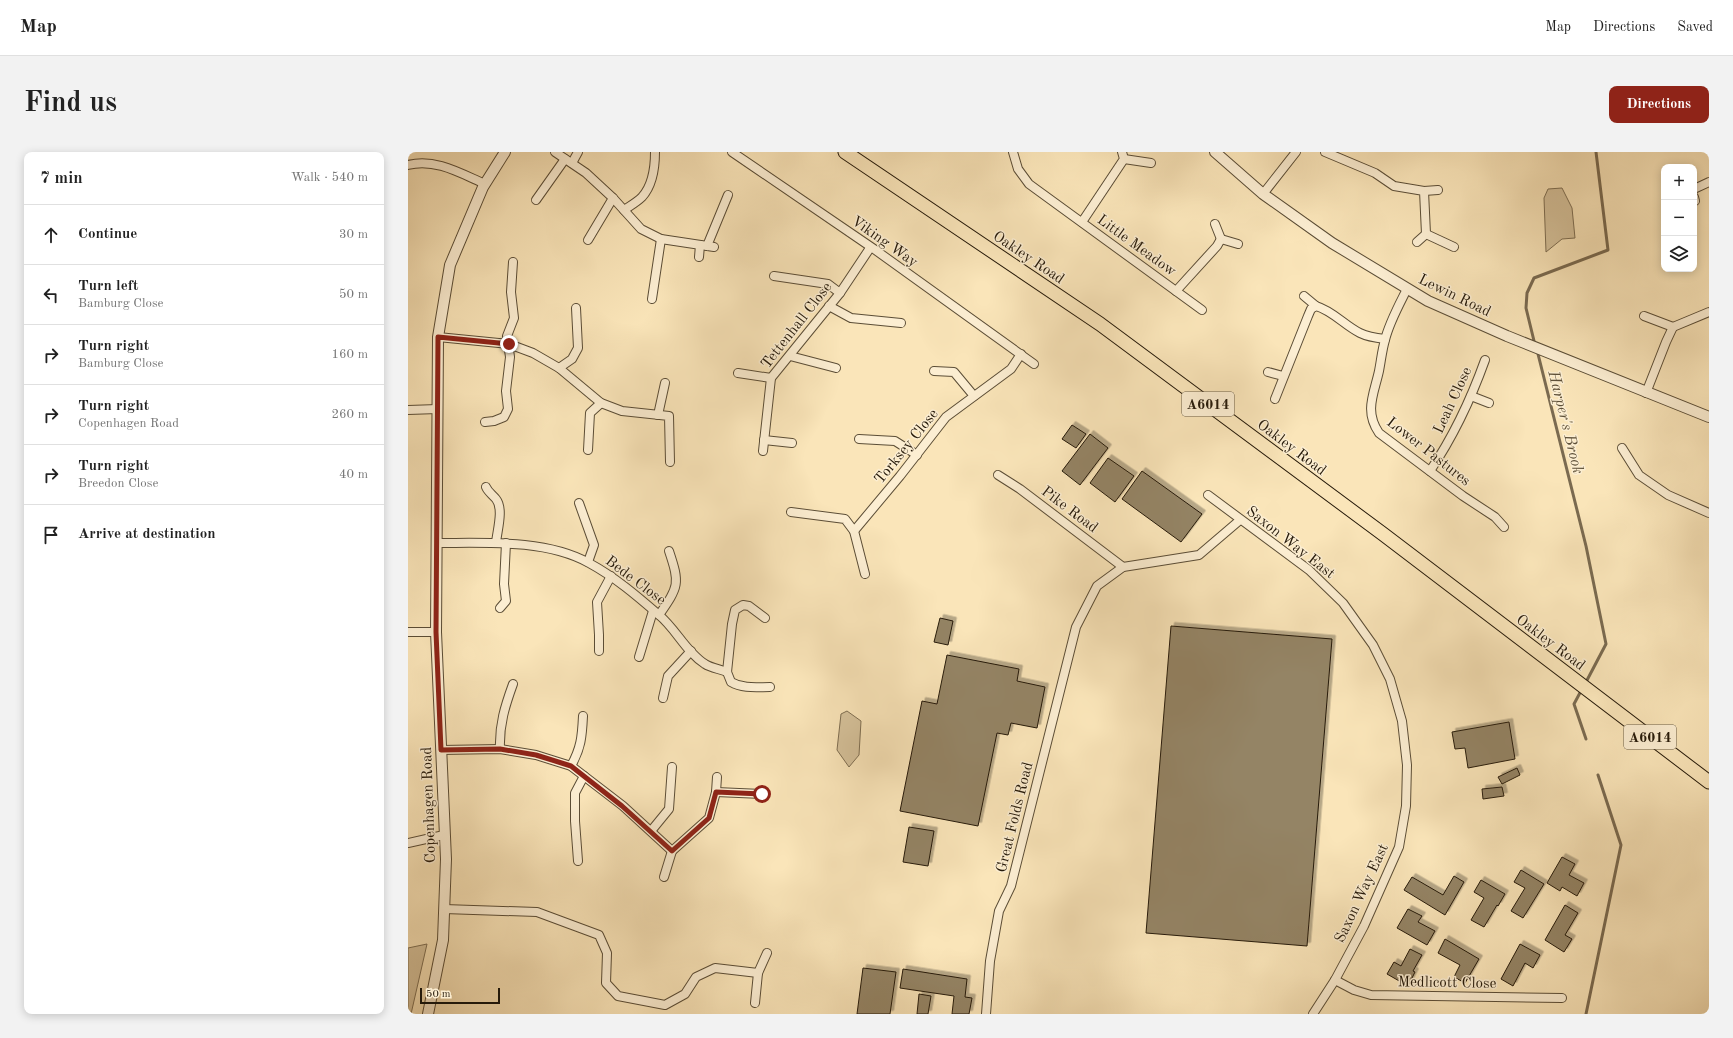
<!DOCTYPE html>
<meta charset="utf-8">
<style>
:root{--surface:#fff;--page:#f2f2f2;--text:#222;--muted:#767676;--line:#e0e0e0;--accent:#8f2418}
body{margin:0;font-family:"Old Standard TT",serif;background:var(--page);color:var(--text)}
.controls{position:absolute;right:12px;top:12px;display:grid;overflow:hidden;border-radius:8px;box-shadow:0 2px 10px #0003}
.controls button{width:36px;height:36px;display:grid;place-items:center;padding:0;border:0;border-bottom:1px solid var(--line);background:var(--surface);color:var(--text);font:20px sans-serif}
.scale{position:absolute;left:12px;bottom:10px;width:80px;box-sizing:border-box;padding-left:4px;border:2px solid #261a0a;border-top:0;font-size:11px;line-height:14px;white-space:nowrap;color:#261a0a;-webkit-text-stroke:3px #fceed2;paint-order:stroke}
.stop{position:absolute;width:12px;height:12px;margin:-9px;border:3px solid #8f2418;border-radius:50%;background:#fff}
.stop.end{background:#8f2418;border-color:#fff;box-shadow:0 1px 4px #0008}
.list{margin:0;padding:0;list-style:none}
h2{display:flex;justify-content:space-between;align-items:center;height:52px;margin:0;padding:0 16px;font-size:17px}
h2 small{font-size:13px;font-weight:400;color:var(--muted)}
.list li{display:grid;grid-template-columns:26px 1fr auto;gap:12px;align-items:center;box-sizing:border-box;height:60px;padding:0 16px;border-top:1px solid var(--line)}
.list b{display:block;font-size:15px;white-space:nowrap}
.list p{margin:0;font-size:13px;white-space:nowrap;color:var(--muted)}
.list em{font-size:13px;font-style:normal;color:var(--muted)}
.icon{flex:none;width:22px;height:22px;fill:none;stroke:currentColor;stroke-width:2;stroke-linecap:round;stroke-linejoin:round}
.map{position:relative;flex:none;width:1301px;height:862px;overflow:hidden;border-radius:8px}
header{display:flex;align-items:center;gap:24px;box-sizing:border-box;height:56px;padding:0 20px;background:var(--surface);border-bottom:1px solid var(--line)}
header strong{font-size:19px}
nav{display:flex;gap:22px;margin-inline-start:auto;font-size:14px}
.intro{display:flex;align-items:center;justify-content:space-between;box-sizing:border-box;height:96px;padding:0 24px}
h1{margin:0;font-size:28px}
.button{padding:10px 18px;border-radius:8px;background:var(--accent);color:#fff;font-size:14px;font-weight:700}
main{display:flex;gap:24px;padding:0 24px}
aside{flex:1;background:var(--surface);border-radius:8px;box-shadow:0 2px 10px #0003}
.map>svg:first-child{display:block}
.green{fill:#d6c29b;stroke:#7e6e52}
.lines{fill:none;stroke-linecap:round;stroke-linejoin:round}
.stream{stroke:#7a6a50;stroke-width:3}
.building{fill:#948465;stroke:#261a0a;filter:url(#shadow)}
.minor-casing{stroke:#5b4d36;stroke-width:10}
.tertiary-casing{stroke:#5b4d36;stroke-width:12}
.primary-casing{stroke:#261a0a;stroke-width:15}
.minor{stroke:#fceed2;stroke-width:8}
.tertiary{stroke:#fceed2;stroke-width:10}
.primary{stroke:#fae5b9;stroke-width:13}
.route{stroke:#8f2418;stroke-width:5}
.labels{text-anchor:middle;stroke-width:3;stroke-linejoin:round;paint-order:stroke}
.shield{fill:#fceed2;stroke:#665a46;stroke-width:1}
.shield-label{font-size:14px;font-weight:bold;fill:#261a0a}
.street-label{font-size:15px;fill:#261a0a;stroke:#fceed2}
.water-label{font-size:16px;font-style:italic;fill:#5e5038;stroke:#fceed2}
</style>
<header>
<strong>Map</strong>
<nav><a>Map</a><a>Directions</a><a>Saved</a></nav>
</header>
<div class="intro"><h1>Find us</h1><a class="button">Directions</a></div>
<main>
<aside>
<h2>7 min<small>Walk · 540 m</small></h2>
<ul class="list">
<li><svg class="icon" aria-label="ahead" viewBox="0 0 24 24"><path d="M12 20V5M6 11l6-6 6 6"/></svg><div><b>Continue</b></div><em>30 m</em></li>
<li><svg class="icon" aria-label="left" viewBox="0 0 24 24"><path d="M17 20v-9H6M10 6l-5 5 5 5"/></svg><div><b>Turn left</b><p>Bamburg Close</p></div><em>50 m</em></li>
<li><svg class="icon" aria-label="right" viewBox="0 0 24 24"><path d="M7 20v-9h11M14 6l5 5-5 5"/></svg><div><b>Turn right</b><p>Bamburg Close</p></div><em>160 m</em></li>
<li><svg class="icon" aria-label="right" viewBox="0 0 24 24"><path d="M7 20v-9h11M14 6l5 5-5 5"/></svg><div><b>Turn right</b><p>Copenhagen Road</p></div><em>260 m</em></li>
<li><svg class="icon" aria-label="right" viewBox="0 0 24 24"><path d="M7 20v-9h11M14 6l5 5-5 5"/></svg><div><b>Turn right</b><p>Breedon Close</p></div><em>40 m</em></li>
<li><svg class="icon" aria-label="arrive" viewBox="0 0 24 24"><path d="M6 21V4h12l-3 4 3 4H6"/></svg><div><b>Arrive at destination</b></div></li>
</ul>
</aside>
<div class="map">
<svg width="1301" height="862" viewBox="0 0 1301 862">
<defs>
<filter id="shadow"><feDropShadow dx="3.5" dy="-3.5" stdDeviation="0" flood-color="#0004"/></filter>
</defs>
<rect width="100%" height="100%" fill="#fae5b9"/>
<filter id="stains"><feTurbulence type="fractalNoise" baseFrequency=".005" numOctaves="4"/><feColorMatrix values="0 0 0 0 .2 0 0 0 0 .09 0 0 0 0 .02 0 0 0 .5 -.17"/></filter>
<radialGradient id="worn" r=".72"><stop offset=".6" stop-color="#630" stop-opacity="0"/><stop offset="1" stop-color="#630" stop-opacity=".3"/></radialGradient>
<g class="green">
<polygon points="1154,36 1164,56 1167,86 1154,87 1138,100 1136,46 1140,37"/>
<polygon points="439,559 453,569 451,603 441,615 429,598 433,562"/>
<polygon points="19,792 3,862 0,862 0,796"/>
</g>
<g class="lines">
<g class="stream">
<polyline points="1127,193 1118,156 1119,141 1126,126 1200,98 1188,0"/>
<polyline points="1129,198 1178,394 1198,492 1177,532"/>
<polyline points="1174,537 1166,552 1178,587"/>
<polyline points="1178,862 1213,693 1190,623"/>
</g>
</g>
<g class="building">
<polygon points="664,273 678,282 668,296 654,287"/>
<polygon points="682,282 700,296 672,333 654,319"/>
<polygon points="700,306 726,324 707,350 682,331"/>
<polygon points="734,319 794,362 773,390 714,347"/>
<polygon points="532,466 545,469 540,493 526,490"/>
<polygon points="763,474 924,487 899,794 738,781"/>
<polygon points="539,503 611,517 609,529 637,535 629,576 603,571 600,583 589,581 570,674 492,659 514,549 529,552"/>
<polygon points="1101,570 1107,607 1060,616 1057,596 1047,597 1044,580"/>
<polygon points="1109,616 1112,623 1094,632 1090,625"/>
<polygon points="1094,635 1096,644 1075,647 1074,637"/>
<polygon points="501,675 526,679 520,714 495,710"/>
<polygon points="1154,705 1167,712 1161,723 1176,731 1169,744 1154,735 1152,739 1139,731"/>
<polygon points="1113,718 1136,732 1115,766 1103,759 1117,736 1106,730"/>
<polygon points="1046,724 1056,730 1037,763 996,738 1004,725 1035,743"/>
<polygon points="1073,728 1097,742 1090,754 1089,753 1076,775 1063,768 1076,746 1066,740"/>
<polygon points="1157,753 1170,761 1157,783 1164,787 1156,800 1137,788"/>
<polygon points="1000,757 1014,764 1010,770 1027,779 1019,793 989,776"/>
<polygon points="1037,787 1071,807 1057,831 1046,825 1052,813 1030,801"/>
<polygon points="1112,792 1132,803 1125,816 1117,811 1105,834 1093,827"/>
<polygon points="1002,797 1014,803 1005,819 1007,820 1000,834 979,822 986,810 993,814"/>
<polygon points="455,816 488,820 482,862 449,862"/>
<polygon points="495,817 559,827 557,845 564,846 561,862 544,862 546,844 492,836"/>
<polygon points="511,842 523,844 520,862 509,862"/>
</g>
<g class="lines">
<defs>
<g id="minor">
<polyline points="147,0 178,21 205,46 233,77 253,87 306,95"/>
<polyline points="324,0 466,97 626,212"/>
<polyline points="605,0 610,17 621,32 794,158"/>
<polyline points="917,0 967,21 986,34 1016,39 1018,82"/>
<polyline points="716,7 743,11"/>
<polyline points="164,11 170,0"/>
<path d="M0,13C27,6 52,21 77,32"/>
<polyline points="1286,37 1301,30"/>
<polyline points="1016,39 1030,38"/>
<polyline points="855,42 888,0"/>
<polyline points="1286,45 1287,49"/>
<polyline points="128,48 157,7"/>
<path d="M216,58C222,54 229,50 234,45C244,34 247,15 247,0"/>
<polyline points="674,70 716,7 714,0"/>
<polyline points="807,72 813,87"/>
<polyline points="1018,82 1046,95"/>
<polyline points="813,87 830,92"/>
<polyline points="180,88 205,46"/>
<polyline points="1009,90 1018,82"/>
<polyline points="299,94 320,43"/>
<polyline points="291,105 292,93"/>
<polyline points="366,124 420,132 432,141"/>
<path d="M999,137C991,153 981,171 977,188C974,198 973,209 971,219C966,242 956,259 971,281L1055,344L1087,365L1096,375"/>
<polyline points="768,139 809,94 813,87"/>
<polyline points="896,144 908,154"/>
<polyline points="244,147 253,87"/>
<polyline points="421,154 443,166 493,171"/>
<polyline points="1236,164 1265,175"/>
<polyline points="30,185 101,192 125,201 151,216 193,251 214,259 261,264 262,310"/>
<polyline points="382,204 428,216"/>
<polyline points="151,216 164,207 170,196 168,156"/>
<polyline points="526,219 546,220 566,244"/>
<polyline points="860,220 875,224"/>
<polyline points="330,221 363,226"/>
<polyline points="1238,241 1258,190 1265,175 1301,160"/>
<polyline points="1063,244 1081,251"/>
<path d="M867,247L900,164L903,157L908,154C925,159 936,173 952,181C960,185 968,186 977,187"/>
<polyline points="0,258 30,257"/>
<polyline points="250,263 257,231"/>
<polyline points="77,270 86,269 96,265 100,257 98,239 102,205 99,184 106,166 103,140 105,110"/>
<polyline points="451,287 487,289 509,303"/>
<polyline points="356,288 384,291"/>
<polyline points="1214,296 1231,323 1260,343 1301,361"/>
<polyline points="180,298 182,261 193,251"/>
<polyline points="355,299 363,226 432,141 462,96"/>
<path d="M1022,319C1045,285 1063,247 1077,208"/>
<polyline points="590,323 612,337 715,415"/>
<path d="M78,335C80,340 84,342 88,347C96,357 89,379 88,391"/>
<polyline points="800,343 901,418 935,451 965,493 982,527 994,569 999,613 998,654 991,695 956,774 927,828 905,862"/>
<polyline points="171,351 186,393 180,410"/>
<polyline points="383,360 437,367 446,379 457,422"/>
<polyline points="446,379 492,324 538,265 603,217 613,202"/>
<path d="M29,391C77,391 138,387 181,411C207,425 229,444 251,463C268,477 278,500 297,512C303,516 312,517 319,520"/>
<polyline points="92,456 98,449 96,432 98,391"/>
<path d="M251,463C271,434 272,432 261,399"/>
<path d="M357,466L341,454L335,453L327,458L324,472L319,520L323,530C335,537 349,535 362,535"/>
<polyline points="0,480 28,480"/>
<polyline points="191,499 191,483 189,450 203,424"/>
<polyline points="231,505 245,459"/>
<polyline points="255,546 260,524 283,499"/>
<path d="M92,597C91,573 97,554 105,532"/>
<polyline points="33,598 92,597 128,603 163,614 215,654 264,699 301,666 308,640 309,625"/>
<path d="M163,614C173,596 174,585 175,564"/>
<polyline points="308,640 354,642"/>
<polyline points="243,679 261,657 264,615"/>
<polyline points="0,691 36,683"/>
<polyline points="170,709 167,669 167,641 176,624"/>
<polyline points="256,725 264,699"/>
<polyline points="36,757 129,760 191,783 199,801 198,831 210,844 257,853 277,842 288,825 307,816 350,821"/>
<polyline points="927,828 946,838 963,843 1154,846"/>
<polyline points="347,851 350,821 359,801"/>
<polyline points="578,862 582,809 591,759 603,734 668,475 689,434 715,415 791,403 832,368"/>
</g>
<g id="tertiary">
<polyline points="807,0 855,42 924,91 1020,149 1099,184 1301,265"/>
<polyline points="20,862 35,788 38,707 28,480 30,185 42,113 75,35 97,0"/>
</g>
<polyline id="primary" points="437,0 692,172 975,382 1301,630"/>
</defs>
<use href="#minor" class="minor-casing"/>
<use href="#tertiary" class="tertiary-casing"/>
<use href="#primary" class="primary-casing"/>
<use href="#minor" class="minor"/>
<use href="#tertiary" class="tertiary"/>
<use href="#primary" class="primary"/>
</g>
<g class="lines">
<polyline class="route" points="101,192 30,185 28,480 33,598 92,597 128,603 163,614 214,654 264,699 301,666 308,640 354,642"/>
</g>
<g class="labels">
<g class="shield">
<rect x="774" y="240" width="52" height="24" rx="3"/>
<rect x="1216" y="573" width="52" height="24" rx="3"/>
</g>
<g class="shield-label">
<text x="800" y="257">A6014</text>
<text x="1242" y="590">A6014</text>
</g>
<g class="street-label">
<text transform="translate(477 89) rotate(35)" y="5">Viking Way</text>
<text transform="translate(729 93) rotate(36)" y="5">Little Meadow</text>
<text transform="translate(621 105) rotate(34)" y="5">Oakley Road</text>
<text transform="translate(1047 143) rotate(26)" y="5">Lewin Road</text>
<text transform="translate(388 173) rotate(-52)" y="5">Tettenhall Close</text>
<text transform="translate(1044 248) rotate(-65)" y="5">Leah Close</text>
<text transform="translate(498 294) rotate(-51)" y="5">Torksey Close</text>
<text transform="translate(884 295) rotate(37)" y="5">Oakley Road</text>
<text transform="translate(1021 299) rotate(38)" y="5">Lower Pastures</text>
<text transform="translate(662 357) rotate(37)" y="5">Pike Road</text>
<text transform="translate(883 390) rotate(38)" y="5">Saxon Way East</text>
<text transform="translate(228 428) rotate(37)" y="5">Bede Close</text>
<text transform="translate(1143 490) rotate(37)" y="5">Oakley Road</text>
<text transform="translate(20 653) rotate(-92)" y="5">Copenhagen Road</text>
<text transform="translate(606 665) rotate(-76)" y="5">Great Folds Road</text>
<text transform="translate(953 741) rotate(-65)" y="5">Saxon Way East</text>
<text transform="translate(1039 830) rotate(1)" y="5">Medlicott Close</text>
</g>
<g class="water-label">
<text transform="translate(1159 270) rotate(76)" y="6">Harper's Brook</text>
</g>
</g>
<rect width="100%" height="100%" filter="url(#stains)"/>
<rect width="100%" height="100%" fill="url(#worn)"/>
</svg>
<div class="controls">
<button>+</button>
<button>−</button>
<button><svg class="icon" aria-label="layers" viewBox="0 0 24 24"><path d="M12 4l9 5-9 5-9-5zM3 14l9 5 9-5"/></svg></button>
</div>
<div class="scale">50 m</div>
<div class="stop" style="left:354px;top:642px"></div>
<div class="stop end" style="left:101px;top:192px"></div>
</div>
</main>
